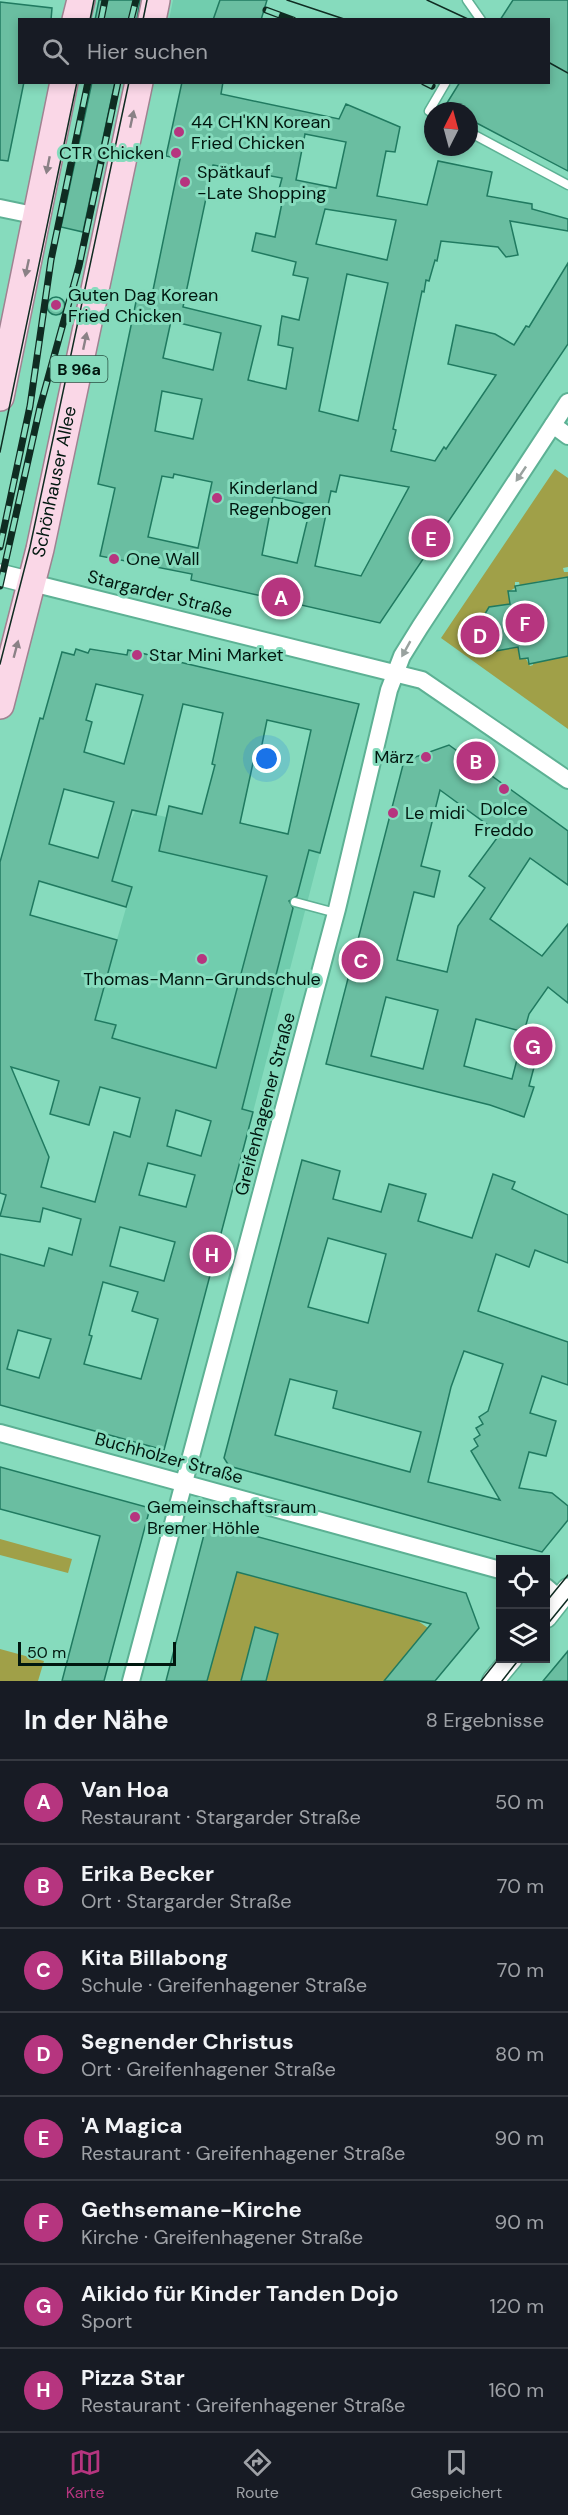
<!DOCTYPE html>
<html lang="de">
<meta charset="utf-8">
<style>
:root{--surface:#171b24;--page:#242831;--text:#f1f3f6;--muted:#9ea1a6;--line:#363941;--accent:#b6357f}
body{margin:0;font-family:"DM Sans",sans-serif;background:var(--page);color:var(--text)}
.controls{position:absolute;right:18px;bottom:18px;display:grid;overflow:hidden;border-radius:0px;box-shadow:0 3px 9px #0003}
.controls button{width:54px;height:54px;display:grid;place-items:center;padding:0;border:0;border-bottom:2px solid var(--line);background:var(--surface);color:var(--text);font:30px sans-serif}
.compass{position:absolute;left:424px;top:102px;width:54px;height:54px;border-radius:50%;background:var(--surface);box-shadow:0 3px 9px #0003;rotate:6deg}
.scale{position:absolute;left:18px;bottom:15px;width:158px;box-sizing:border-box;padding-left:6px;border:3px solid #00170f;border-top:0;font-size:16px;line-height:21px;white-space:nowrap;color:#00170f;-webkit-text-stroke:4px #86dbbd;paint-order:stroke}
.you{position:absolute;left:267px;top:759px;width:21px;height:21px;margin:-15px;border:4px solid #fff;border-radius:50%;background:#1a73e8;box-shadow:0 0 0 9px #1a73e833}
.badge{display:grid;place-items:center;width:39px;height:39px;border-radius:50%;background:var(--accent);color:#fff;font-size:20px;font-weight:700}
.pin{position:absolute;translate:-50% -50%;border:3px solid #fff;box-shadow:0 2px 6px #0006}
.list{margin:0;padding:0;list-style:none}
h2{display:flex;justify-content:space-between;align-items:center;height:78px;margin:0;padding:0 24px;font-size:26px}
h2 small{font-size:20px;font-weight:400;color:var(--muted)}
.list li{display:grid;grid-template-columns:39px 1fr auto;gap:18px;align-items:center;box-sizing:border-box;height:84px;padding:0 24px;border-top:2px solid var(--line)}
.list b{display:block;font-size:22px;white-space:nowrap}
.list p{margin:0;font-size:20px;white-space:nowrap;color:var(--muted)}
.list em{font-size:20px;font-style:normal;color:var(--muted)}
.icon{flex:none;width:33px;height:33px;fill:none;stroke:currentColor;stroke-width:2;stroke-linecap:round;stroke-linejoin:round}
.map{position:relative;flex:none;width:568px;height:1681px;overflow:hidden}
.search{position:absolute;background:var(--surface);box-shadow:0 3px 9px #0003;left:18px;right:18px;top:18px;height:66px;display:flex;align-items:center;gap:15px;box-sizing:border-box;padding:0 21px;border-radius:0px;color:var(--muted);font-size:22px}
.sheet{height:750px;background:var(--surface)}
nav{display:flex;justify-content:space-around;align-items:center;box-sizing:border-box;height:84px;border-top:2px solid var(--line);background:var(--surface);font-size:16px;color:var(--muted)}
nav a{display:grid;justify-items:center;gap:3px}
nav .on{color:var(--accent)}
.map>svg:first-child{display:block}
.built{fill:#71cdae}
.green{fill:#a0a048}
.building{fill:#6abea1;stroke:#207a60;stroke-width:1.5;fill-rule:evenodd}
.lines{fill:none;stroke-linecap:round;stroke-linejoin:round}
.service-casing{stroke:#5db194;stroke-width:11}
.minor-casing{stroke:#5db194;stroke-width:20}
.tertiary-casing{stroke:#5db194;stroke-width:24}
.primary-casing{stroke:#a08291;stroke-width:30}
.service{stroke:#fff;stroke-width:8}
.minor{stroke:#fff;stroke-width:16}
.tertiary{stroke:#fff;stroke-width:21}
.primary{stroke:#fad7e7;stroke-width:27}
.tram{stroke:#0f2c22;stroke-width:1.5}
.rail-casing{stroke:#0f2c22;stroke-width:7}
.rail{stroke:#86dbbd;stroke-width:4.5;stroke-dasharray:14;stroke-linecap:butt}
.service-bridge-casing{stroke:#5db194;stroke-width:11;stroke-linecap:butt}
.service-bridge{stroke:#fff;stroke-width:8}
.oneway{fill:#8a8186}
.oneway2{fill:#99a29f}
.poi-dot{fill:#b6357f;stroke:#86dbbd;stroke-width:2}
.labels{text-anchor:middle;stroke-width:6;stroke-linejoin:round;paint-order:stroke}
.shield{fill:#86dbbd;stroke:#285243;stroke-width:1.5}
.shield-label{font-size:16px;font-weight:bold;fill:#00170f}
.poi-label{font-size:18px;fill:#00170f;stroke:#86dbbd;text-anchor:start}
.street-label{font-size:18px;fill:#00170f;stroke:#86dbbd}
</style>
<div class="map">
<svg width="568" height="1681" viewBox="0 0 568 1681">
<rect width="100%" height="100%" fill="#86dbbd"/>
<g class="built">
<polygon points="173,0 267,0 261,19 169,20"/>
<polygon points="136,810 320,853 253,1112 75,1062 102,992 132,887 112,881 126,829"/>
</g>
<g class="green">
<polygon points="555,469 568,478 568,567 563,568 564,572 568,572 568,582 559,583 558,578 554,579 555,584 541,586 540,581 536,582 536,586 520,586 519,582 515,582 515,588 508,592 514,603 480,622 485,641 500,650 519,642 520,659 526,659 530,666 533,665 533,661 565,653 568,657 568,729 441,638"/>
<polygon points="0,1539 72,1559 68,1573 0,1555"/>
<polygon points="237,1572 418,1621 428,1628 384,1681 207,1681"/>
<polygon points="0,1649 44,1661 38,1681 0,1681"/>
</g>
<g class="building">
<polygon points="99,0 140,0 137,20 95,20"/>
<polygon points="220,0 267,0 261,20 213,20"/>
<polygon points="513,0 568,0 568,171 469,119 469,111 442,111 460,82 549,82 549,20 500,20"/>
<polygon points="0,2 52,8 51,20 20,20 20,82 24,82 8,161 0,160"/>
<polygon points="92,82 115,82 83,232 61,227"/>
<path d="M182,82H223L221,94L339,119L346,104L400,127L395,152L386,151L377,196L427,205L438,161L492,172L487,196L532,204V209L568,219V231L510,221L518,255L506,257L498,247L441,241L437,261L435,260L429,281L426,280L424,292L422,291L393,429L396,430L391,451L435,461L444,447L446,449L496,375L448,364L456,325L495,334L514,345L526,326L529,327L568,263V344L380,623L191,580L192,574L100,556L115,488L98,484L137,297L151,300L180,159L166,156ZM305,134L346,142L336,188L296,180ZM213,165L282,178L277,197L283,198L275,237L256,233L252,251L296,262L293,275L308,278L299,320L282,316L280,328L278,345L293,348L286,389L248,380L261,326L183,307ZM325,209L396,220L387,260L316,244ZM347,274L388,283L358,421L319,411ZM171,321L221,333L213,370L163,358ZM162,391L202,399L193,439L155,431ZM174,474L212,482L198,548L148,537L162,476L173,478ZM340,475L409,487L361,576L315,566L331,491L336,492ZM273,497L311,505L297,563L262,555Z"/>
<circle cx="56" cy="306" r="9"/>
<polygon points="568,577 568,656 529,664 528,658 520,659 518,647 496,651 484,640 482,619 489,607 510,604 508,591 516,591 515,586"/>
<path d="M76,649L88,653L90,649L127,655L128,650L359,704L320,853L309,850L297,896L289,901L293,908L242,1109L253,1112L164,1450L0,1405V1254L44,1266L49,1248L72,1255L81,1219L43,1208L40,1222L0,1216L6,1195L0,1193V862L40,718L43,719L62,652L74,655ZM96,684L143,695L124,764L84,752L92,722L86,720ZM183,704L223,713L212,764L215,765L202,814L169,806L159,851L267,876L216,1068L112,1038L116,1025L95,1020L117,940L30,915L39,881L126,907L132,887L112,881L132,810L156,815ZM267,720L311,730L288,834L240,823L253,763L258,764ZM64,789L114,802L98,858L49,844ZM11,1067L59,1081L50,1114L89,1125L100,1087L140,1098L130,1137L114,1132L95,1202L41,1187L49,1157ZM176,1110L211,1121L201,1156L167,1146ZM148,1163L195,1175L186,1207L139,1195ZM120,1227L175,1242L164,1281L110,1266ZM103,1282L138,1292L132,1311L158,1319L141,1379L84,1364L92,1336L89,1335ZM18,1330L51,1339L39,1378L7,1369Z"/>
<path d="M449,745L568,831V885L530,858L490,919L542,956L568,924V1003L548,987L529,1014L524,1032L476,1019L464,1066L512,1079L523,1036L541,1041L529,1086L534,1087L524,1117L490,1105L326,1064L404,761ZM440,790L500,834L469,876L485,888L458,926L447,972L397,960L414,892L434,897L440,871L421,866ZM386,997L438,1010L423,1069L371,1056Z"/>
<path d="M302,1160L340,1171L333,1199L381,1212L389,1184L426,1194L418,1221L472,1238L493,1174L515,1182L512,1189L568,1215V1263L535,1250L529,1267L496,1254L478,1311L568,1342V1385L542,1376L530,1413L556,1421L546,1456L529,1452L519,1488L552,1493L568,1506V1520L542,1552L229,1466L224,1458ZM328,1238L386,1254L368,1323L308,1307ZM464,1351L503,1364L488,1411L479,1417L483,1424L476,1428L480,1435L474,1439L478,1446L471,1451L500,1500L428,1482L451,1387ZM290,1379L337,1391L333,1408L421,1432L410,1472L275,1435Z"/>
<polygon points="0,1467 150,1508 104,1681 62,1681 100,1536 0,1509"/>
<polygon points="207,1523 466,1593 479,1628 435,1681 384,1681 431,1624 237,1572 207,1681 166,1681"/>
<polygon points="255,1627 278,1634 266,1681 241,1681"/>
<polygon points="568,1651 568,1681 543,1681"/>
</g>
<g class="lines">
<defs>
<g id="service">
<polyline points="467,0 481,20"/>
<polyline points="469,132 568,185"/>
<polyline points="295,902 336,913"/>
</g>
<g id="minor">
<polyline points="0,208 38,216"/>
<polyline points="553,425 568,436"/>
<polyline points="32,583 422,680 568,780"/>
<polyline points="0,1433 500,1570"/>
<polyline points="546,1587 560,1599"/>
<polyline points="131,1681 337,909 389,690 402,656 420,627 568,402"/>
</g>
<g id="tertiary">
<polyline points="0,575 32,583"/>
<polyline points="546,1617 568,1589"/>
<polyline points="493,1681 512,1658"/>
</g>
<g id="primary">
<polyline points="76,20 81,0"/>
<polyline points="152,20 156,0"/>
<polyline points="0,397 64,82"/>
<path id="s1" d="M0,705L40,549L139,82"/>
</g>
</defs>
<use href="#service" class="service-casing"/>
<use href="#minor" class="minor-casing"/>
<use href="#tertiary" class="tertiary-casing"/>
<use href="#primary" class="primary-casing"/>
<use href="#service" class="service"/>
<use href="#minor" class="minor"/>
<use href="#tertiary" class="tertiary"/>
<use href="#primary" class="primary"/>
<g class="tram">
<polyline points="287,0 347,20"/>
<polyline points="427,0 470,20"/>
<polyline points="90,20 94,0"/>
<polyline points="143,20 147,0"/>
<polyline points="548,62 568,73"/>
<polyline points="0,452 77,82"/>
<polyline points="0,664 30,547 129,82"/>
<polyline points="546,1602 568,1575"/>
<polyline points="546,1626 568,1599"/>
<polyline points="481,1681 500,1657"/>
<polyline points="502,1681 520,1658"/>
</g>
<defs>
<g id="rail">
<polyline points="266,10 293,20"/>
<polyline points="101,20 105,0"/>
<polyline points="131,20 136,0"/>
<polyline points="424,82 432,86"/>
<polyline points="0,547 30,406 51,260 88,82"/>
<polyline points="0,586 40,407 79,266 118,82"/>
</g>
</defs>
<use href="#rail" class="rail-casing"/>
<use href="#rail" class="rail"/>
<defs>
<polyline id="service-bridge" points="433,113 429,111 446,82"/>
</defs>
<use href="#service-bridge" class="service-bridge-casing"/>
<use href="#service-bridge" class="service-bridge"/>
</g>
<defs><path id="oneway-solid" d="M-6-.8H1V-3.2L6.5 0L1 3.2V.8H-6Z" transform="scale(1.5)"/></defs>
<g class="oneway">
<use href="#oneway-solid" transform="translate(132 119) rotate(-78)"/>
<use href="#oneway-solid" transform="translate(48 165) rotate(101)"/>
<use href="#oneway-solid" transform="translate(27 268) rotate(102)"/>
<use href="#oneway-solid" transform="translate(85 341) rotate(-78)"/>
<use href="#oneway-solid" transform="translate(16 649) rotate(-75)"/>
</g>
<g class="oneway2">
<use href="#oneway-solid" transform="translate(521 474) rotate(124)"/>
<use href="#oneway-solid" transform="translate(406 649) rotate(119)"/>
</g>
<g class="poi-dot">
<circle cx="179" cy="132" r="6"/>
<circle cx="176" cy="153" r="6"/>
<circle cx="185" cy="182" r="6"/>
<circle cx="56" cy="305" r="6"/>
<circle cx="217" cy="498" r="6"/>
<circle cx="114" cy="559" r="6"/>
<circle cx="137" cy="655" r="6"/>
<circle cx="426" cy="757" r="6"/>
<circle cx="504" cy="789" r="6"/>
<circle cx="393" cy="813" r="6"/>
<circle cx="202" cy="959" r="6"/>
<circle cx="135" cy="1517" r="6"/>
</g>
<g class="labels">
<rect class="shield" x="50.5" y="356" width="57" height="26" rx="4.5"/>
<g class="shield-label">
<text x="79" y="375">B 96a</text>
</g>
<g class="poi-label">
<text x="191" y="128">44 CH'KN Korean<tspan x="191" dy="21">Fried Chicken</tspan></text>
<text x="164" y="159" text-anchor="end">CTR Chicken</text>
<text x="197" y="178">Spätkauf<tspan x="197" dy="21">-Late Shopping</tspan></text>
<text x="68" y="301">Guten Dag Korean<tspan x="68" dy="21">Fried Chicken</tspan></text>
<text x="229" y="494">Kinderland<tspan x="229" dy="21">Regenbogen</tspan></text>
<text x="126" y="565">One Wall</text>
<text x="149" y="661">Star Mini Market</text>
<text x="414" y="763" text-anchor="end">März</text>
<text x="504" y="815" text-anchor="middle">Dolce<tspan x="504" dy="21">Freddo</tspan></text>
<text x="405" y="819">Le midi</text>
<text x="202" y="985" text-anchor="middle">Thomas-Mann-Grundschule</text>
<text x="147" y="1513">Gemeinschaftsraum<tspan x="147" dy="21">Bremer Höhle</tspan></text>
</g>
<g class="street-label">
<text dy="6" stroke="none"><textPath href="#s1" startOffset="230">Schönhauser Allee</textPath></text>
<text transform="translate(160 594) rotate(14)" y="6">Stargarder Straße</text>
<text transform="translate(265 1104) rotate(-75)" y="6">Greifenhagener Straße</text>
<text transform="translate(169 1458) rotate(15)" y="6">Buchholzer Straße</text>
</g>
</g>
</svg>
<div class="controls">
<button><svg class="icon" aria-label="locate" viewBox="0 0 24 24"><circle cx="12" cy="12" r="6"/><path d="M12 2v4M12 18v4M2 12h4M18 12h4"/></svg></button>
<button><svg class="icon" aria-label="layers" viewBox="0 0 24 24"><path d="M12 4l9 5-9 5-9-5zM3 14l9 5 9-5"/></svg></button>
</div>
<svg class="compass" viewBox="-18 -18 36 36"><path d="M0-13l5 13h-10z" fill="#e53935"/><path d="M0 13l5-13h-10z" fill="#9ea1a6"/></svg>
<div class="scale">50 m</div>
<div class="you"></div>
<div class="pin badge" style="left:281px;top:597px">A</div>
<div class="pin badge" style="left:476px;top:761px">B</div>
<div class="pin badge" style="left:361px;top:960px">C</div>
<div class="pin badge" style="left:480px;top:635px">D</div>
<div class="pin badge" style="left:431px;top:538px">E</div>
<div class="pin badge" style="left:525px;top:623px">F</div>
<div class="pin badge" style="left:533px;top:1046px">G</div>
<div class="pin badge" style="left:212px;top:1254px">H</div>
<div class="search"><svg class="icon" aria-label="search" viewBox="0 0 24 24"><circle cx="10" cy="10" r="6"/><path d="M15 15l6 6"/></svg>Hier suchen</div>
</div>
<section class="sheet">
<h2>In der Nähe<small>8 Ergebnisse</small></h2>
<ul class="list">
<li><span class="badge">A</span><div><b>Van Hoa</b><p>Restaurant · Stargarder Straße</p></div><em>50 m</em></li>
<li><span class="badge">B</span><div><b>Erika Becker</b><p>Ort · Stargarder Straße</p></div><em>70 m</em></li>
<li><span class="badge">C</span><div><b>Kita Billabong</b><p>Schule · Greifenhagener Straße</p></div><em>70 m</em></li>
<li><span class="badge">D</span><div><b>Segnender Christus</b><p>Ort · Greifenhagener Straße</p></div><em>80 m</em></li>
<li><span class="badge">E</span><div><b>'A Magica</b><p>Restaurant · Greifenhagener Straße</p></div><em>90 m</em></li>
<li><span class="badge">F</span><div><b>Gethsemane-Kirche</b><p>Kirche · Greifenhagener Straße</p></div><em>90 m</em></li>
<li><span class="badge">G</span><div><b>Aikido für Kinder Tanden Dojo</b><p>Sport</p></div><em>120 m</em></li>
<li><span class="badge">H</span><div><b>Pizza Star</b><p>Restaurant · Greifenhagener Straße</p></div><em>160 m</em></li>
</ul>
</section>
<nav>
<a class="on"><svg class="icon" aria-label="map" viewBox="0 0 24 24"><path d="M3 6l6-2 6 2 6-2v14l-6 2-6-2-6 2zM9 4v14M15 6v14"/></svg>Karte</a>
<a><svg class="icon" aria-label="directions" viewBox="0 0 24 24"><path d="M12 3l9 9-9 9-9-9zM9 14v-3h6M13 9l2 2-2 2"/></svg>Route</a>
<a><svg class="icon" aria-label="saved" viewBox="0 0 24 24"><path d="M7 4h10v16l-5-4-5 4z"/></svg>Gespeichert</a>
</nav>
